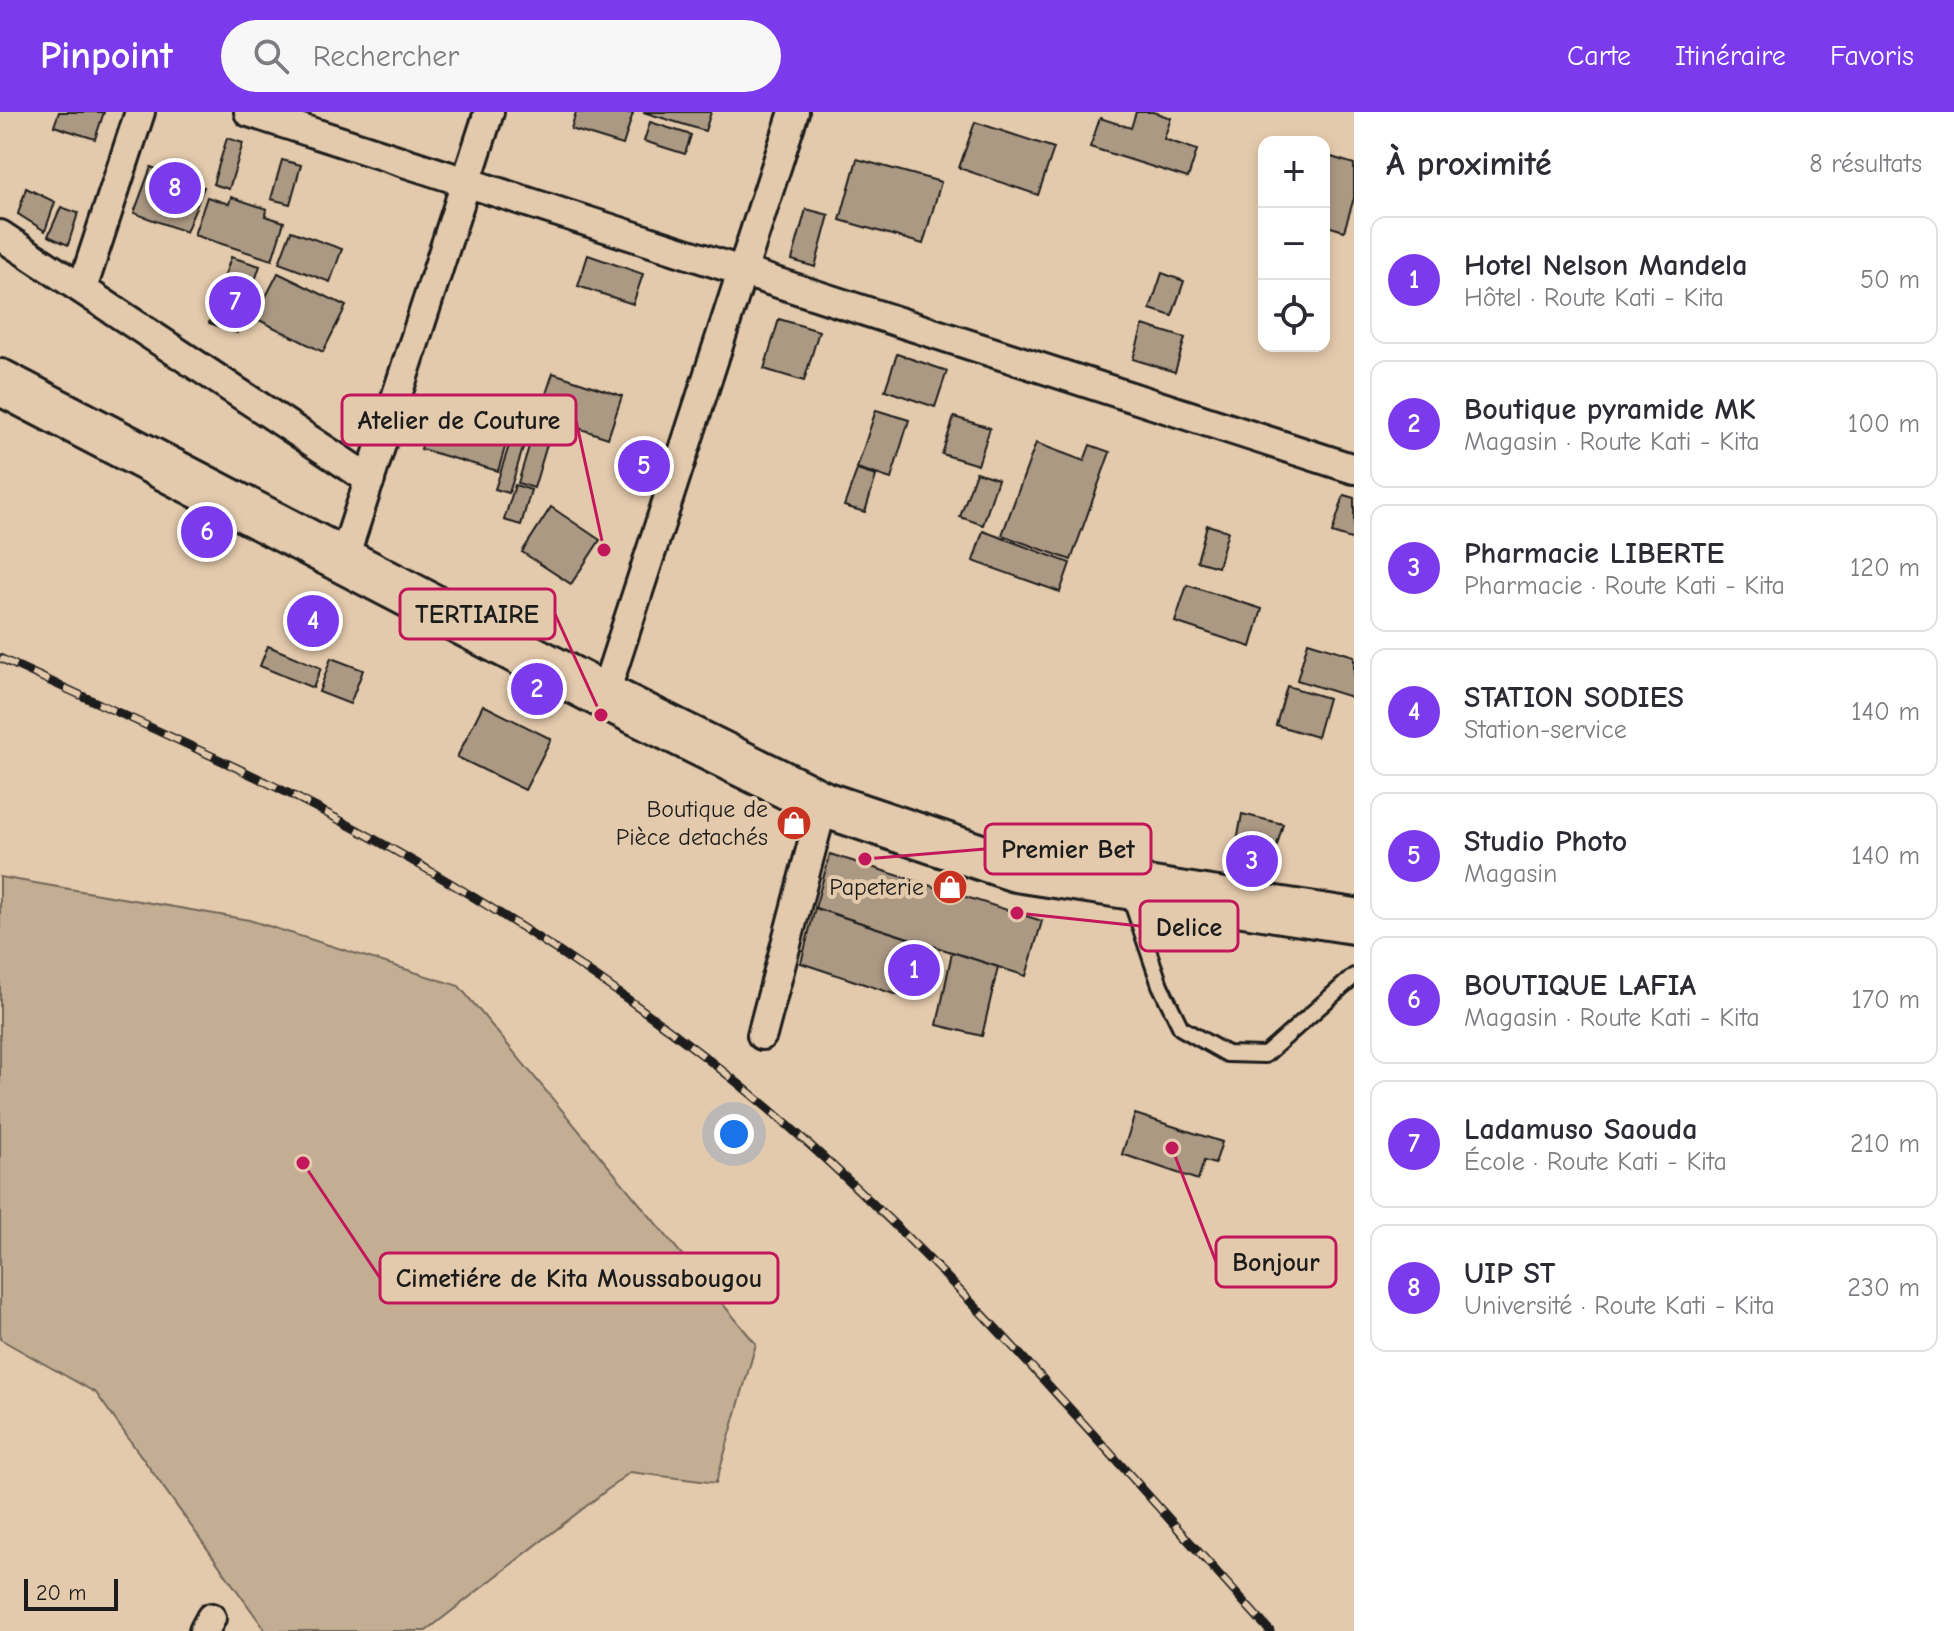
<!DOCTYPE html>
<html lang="fr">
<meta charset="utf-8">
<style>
:root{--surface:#fff;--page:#f7f7f7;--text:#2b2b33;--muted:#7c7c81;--line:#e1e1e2;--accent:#7c3aed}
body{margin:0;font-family:"Comic Neue",sans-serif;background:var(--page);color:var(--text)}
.controls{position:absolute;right:24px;top:24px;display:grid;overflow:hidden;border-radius:16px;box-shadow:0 4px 12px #0003}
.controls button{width:72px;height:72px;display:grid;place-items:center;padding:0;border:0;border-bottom:2px solid var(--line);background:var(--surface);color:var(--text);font:40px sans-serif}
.scale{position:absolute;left:24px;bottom:20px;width:94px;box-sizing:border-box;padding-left:8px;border:4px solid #1c1c1c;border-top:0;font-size:22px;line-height:28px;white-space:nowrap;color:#1c1c1c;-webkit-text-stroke:6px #e4caac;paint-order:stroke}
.you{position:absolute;left:734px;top:1022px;width:28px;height:28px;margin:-20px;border:6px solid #fff;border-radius:50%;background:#1a73e8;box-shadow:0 0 0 12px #1a73e833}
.badge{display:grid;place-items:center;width:52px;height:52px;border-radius:50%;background:var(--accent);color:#fff;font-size:26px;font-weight:700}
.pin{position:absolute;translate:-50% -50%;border:4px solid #fff;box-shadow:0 2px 8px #0006}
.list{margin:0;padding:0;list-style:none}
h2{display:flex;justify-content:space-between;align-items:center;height:104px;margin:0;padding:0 32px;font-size:34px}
h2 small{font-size:26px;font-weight:400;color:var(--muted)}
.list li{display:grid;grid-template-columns:52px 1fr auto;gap:24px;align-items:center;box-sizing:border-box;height:128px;margin:0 16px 16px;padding:0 16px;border:2px solid var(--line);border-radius:16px}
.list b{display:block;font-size:30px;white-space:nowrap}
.list p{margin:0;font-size:26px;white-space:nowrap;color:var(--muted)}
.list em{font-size:26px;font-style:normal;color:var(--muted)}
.icon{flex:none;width:44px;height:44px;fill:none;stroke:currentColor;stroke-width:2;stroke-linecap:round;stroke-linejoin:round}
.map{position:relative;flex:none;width:1354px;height:1519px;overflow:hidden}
header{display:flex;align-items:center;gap:48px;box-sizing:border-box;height:112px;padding:0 40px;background:var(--accent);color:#fff}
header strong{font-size:38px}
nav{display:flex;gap:44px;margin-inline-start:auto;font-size:28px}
.search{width:560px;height:72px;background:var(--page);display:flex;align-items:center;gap:20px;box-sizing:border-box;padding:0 28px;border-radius:44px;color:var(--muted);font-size:30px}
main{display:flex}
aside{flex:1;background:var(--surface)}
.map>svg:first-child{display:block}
.green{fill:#c3ae94;stroke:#706558;stroke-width:2}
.building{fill:#ac9984;stroke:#1c1c1c;stroke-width:2}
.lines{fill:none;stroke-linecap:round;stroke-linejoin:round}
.lane-casing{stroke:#1c1c1c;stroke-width:20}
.street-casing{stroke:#1c1c1c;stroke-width:34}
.primary-casing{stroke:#1c1c1c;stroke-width:50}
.lane{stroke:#e4caac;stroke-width:14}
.street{stroke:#e4caac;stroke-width:28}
.primary{stroke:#e4caac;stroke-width:44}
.rail-casing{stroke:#1c1c1c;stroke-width:9}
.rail{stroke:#e4caac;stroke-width:6;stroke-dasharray:18;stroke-linecap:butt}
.labels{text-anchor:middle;stroke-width:8;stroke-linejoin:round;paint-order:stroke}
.poi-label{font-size:24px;fill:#1c1c1c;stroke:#e4caac;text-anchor:end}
.leader{fill:none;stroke:#c2185b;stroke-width:3}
.callout-dot{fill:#c2185b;stroke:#e4caac;stroke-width:3}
.callout{fill:#e4caac;stroke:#c2185b;stroke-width:3}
.callout-label{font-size:26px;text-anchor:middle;font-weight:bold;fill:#1c1c1c}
</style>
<header>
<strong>Pinpoint</strong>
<div class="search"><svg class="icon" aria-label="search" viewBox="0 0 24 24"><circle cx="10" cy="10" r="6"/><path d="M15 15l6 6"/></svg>Rechercher</div>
<nav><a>Carte</a><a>Itinéraire</a><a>Favoris</a></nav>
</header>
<main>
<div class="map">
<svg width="1354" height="1519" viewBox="0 0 1354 1519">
<rect width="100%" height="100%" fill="#e4caac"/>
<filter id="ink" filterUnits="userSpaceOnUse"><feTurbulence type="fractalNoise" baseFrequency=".0125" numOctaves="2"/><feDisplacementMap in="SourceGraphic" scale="16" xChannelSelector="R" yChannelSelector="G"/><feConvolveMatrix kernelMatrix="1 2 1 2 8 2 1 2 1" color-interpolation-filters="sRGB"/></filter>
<g filter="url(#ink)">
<polygon class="green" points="0,765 249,808 459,874 756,1232 716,1371 630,1360 426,1519 266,1519 96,1281 0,1227"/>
<g class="building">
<polygon points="59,0 104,0 95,27 54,14"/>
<polygon points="576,0 633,1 623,33 571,17"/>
<polygon points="643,0 711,0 705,19"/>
<polygon points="1136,0 1153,0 1171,6 1164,27 1197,38 1188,66 1090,35 1100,6 1131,16"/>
<polygon points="650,10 691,23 685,42 644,29"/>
<polygon points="975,10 1054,36 1038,83 959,56"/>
<polygon points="227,26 243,31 229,77 213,72"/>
<polygon points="1328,44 1354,52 1354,86 1344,119 1324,113 1324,57"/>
<polygon points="857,47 941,70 923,132 840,108"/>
<polygon points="282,48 301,53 290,92 271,87"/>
<polygon points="151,55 204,75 186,120 134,101"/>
<polygon points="26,76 55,90 45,119 18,102"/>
<polygon points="207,85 229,92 231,85 267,97 265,104 284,110 272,148 194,123"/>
<polygon points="61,95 78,101 68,133 48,124"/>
<polygon points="806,97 829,103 815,155 792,148"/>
<polygon points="291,119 342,137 330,170 279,151"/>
<polygon points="588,143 643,162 633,192 578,174"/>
<polygon points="231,145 260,154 237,221 209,211"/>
<polygon points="278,161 346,194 323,240 255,206"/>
<polygon points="1162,161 1184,169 1172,204 1150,197"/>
<polygon points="779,207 819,219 804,269 764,257"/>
<polygon points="1143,213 1185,226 1175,260 1133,247"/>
<polygon points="897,242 947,259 935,295 885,278"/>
<polygon points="553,261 622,284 608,326 539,303"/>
<polygon points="876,298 909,308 891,367 857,356"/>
<polygon points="432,302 508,325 498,359 421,337"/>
<polygon points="954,305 990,316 978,353 942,342"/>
<polygon points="517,309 530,314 509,381 495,377"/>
<polygon points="536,311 552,316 534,376 518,371"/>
<polygon points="1036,331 1084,349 1090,333 1110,340 1071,448 1002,423"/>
<polygon points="857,358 876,364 865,400 844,394"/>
<polygon points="976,360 998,367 983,413 960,405"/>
<polygon points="515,373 531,378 521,413 504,408"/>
<polygon points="1344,383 1354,386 1354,428 1332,421"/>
<polygon points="551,395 600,428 571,472 522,440"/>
<polygon points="1207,413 1228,419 1218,455 1197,449"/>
<polygon points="983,419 1070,451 1060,480 973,449"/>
<polygon points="1187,473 1262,497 1251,535 1175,510"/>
<polygon points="1308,530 1354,544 1354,586 1297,568"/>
<polygon points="268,534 321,556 313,576 260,554"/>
<polygon points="331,546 363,558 350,592 319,580"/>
<polygon points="1287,574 1328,586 1317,625 1276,613"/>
<polygon points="483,593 551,627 525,678 457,645"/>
<polygon points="1242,702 1283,712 1270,758 1233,751"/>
<polygon points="830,742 1042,809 1026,864 815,796"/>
<polygon points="815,796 920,830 903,885 801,851"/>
<polygon points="952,840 998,855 982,924 937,913"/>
<polygon points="1135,1002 1222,1030 1215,1052 1204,1049 1198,1068 1122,1042"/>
</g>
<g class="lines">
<defs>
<polyline id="lane" points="1129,782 1160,873 1181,916 1227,942 1265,943 1354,864"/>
<g id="street">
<polyline points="249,0 1354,357"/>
<polyline points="0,123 370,368"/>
<polyline points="82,177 140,0"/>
<polyline points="343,449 489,0"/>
<polyline points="604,584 794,0"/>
<polyline points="762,923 823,692"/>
<polyline points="204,1519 211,1506"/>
</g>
<polyline id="primary" points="0,270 604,584 823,692 1016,757 1354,809"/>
</defs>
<use href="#lane" class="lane-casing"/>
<use href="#street" class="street-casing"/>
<use href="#primary" class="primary-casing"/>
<use href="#lane" class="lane"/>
<use href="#street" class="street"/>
<use href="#primary" class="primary"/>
<defs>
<path id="rail" d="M0,546C86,586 173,625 258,666C436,754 618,869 769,997C952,1154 1108,1341 1270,1519"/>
</defs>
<use href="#rail" class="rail-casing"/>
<use href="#rail" class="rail"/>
</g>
</g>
<defs>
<symbol id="shop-disc" viewBox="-11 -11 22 22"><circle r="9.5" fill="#c8321e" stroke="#e4caac"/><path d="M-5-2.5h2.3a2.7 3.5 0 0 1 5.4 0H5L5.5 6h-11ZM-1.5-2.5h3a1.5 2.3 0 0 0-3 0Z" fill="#fff"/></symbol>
</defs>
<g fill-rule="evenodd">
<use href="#shop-disc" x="774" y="691" width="40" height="40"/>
<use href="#shop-disc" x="930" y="755" width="40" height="40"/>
</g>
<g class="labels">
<g class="poi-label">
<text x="768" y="705">Boutique de<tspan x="768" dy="28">Pièce detachés</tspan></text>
<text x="924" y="783">Papeterie</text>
</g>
</g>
<path class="leader" d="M604 438L576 308M601 603L555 502M865 747L985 737M1017 801L1140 814M1172 1036L1216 1150M303 1051L380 1166"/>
<g class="callout-dot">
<circle cx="604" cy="438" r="8"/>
<circle cx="601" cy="603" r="8"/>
<circle cx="865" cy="747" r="8"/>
<circle cx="1017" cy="801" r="8"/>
<circle cx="1172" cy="1036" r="8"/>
<circle cx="303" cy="1051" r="8"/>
</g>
<g class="callout">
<rect x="342" y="283" width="234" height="50" rx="8"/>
<rect x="400" y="477" width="155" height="50" rx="8"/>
<rect x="985" y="712" width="166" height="50" rx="8"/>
<rect x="1140" y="789" width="98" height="50" rx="8"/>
<rect x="1216" y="1125" width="120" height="50" rx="8"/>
<rect x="380" y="1141" width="398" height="50" rx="8"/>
</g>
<g class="callout-label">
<text x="459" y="317">Atelier de Couture</text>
<text x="477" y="511">TERTIAIRE</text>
<text x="1068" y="746">Premier Bet</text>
<text x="1189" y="824">Delice</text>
<text x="1276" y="1159">Bonjour</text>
<text x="579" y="1175">Cimetiére de Kita Moussabougou</text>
</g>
</svg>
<div class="controls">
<button>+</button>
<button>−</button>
<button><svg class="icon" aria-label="locate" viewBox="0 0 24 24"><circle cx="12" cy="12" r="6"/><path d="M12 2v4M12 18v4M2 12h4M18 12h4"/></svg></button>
</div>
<div class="scale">20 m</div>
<div class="you"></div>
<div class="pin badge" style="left:914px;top:858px">1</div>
<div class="pin badge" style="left:537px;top:577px">2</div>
<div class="pin badge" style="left:1252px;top:749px">3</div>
<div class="pin badge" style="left:313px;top:509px">4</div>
<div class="pin badge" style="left:644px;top:354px">5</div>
<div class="pin badge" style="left:207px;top:420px">6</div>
<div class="pin badge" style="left:235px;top:190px">7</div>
<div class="pin badge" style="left:175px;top:76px">8</div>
</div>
<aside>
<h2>À proximité<small>8 résultats</small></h2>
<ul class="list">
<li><span class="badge">1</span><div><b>Hotel Nelson Mandela</b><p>Hôtel · Route Kati - Kita</p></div><em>50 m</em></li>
<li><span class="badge">2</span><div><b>Boutique pyramide MK</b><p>Magasin · Route Kati - Kita</p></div><em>100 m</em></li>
<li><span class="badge">3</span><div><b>Pharmacie LIBERTE</b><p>Pharmacie · Route Kati - Kita</p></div><em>120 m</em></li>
<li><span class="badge">4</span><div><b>STATION SODIES</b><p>Station-service</p></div><em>140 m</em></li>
<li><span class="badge">5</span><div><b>Studio Photo</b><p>Magasin</p></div><em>140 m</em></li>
<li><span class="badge">6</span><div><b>BOUTIQUE LAFIA</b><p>Magasin · Route Kati - Kita</p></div><em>170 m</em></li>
<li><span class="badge">7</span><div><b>Ladamuso Saouda</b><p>École · Route Kati - Kita</p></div><em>210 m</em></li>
<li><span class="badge">8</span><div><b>UIP ST</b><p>Université · Route Kati - Kita</p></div><em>230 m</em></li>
</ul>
</aside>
</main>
